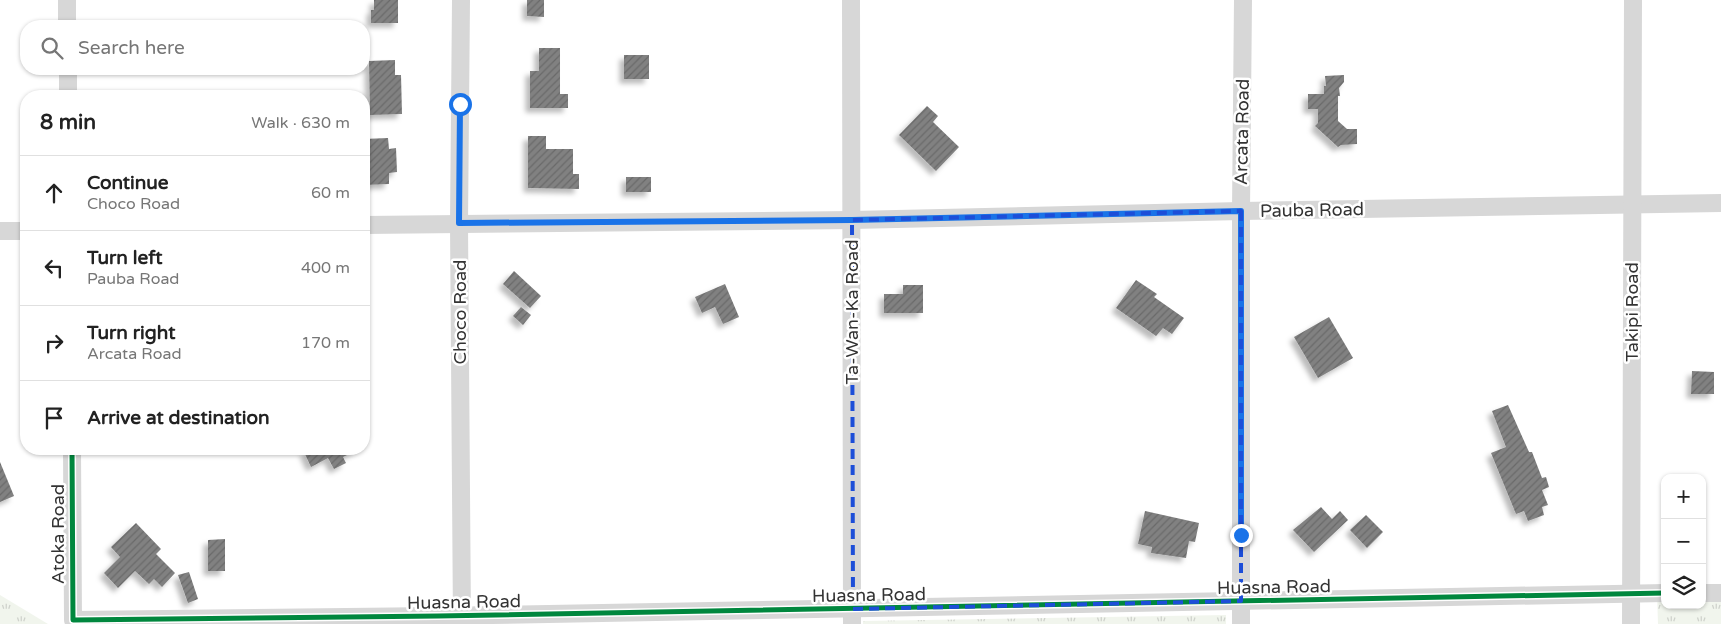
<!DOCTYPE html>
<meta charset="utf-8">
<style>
:root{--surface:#fff;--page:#f2f2f2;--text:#222;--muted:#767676;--line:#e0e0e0}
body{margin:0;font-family:"Varela Round",sans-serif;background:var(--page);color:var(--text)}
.controls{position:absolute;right:15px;bottom:15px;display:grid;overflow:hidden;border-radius:10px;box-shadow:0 1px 4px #0004}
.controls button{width:45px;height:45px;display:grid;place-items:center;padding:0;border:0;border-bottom:1px solid var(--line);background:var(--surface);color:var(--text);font:25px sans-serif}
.stop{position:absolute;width:15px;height:15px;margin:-11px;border:4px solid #1a73e8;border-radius:50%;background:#fff}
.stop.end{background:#1a73e8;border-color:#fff;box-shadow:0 1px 5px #0008}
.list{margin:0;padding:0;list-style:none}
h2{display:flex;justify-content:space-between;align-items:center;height:65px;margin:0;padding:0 20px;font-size:21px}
h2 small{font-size:16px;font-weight:400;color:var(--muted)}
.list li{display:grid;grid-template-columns:32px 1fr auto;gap:15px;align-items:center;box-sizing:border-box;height:75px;padding:0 20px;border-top:1px solid var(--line)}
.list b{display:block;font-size:19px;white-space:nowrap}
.list p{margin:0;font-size:16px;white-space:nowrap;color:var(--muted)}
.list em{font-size:16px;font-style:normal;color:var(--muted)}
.icon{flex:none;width:28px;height:28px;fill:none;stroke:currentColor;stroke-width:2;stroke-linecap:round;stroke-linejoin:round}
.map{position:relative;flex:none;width:1721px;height:624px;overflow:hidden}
.search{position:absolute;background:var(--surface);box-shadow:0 1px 4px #0004;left:20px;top:20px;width:350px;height:55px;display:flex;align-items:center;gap:12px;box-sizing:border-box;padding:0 18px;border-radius:20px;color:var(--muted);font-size:19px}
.panel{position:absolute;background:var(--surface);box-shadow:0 1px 4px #0004;left:20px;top:90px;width:350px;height:365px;border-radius:20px}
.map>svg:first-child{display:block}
.grass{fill:url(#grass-tufts)}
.building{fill:url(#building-hatch);filter:url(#shadow)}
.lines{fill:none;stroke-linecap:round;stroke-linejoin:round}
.minor{stroke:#d7d7d7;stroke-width:18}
.cycleway-casing{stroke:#fff;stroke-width:8}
.cycleway{stroke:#00873e;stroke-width:5}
.route{stroke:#1a73e8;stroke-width:6}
.marked{fill:none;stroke:#1d4ed8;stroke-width:4;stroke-dasharray:10 6;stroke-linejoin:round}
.labels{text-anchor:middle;stroke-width:5;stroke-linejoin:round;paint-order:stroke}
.street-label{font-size:18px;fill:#333;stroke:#fff}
</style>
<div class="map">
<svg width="1721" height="624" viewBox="0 0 1721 624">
<defs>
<pattern id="grass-tufts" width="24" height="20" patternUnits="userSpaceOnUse" patternTransform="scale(1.25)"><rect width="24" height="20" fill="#f1f5ed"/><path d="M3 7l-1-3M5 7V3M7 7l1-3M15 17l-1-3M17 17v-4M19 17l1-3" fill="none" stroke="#cfd2cc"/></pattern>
<pattern id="building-hatch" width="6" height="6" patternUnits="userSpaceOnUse" patternTransform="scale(1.25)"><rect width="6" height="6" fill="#818181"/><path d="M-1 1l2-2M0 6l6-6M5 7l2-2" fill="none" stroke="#6a6a6a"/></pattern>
<filter id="shadow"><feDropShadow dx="-4.5" dy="4.5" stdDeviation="2.5" flood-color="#0004"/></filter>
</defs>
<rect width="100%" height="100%" fill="#fff"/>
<g class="grass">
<polygon points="1657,593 1665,594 1665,605 1702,605 1702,598 1721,600 1721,624 1658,624"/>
<polygon points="0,595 48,624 0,624"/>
<polygon points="1226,615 1226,624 863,624 863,621"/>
</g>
<g class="building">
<polygon points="374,0 398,0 398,23 371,23 371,10 374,10"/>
<polygon points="527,0 544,0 544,17 527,16"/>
<polygon points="539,48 560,48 560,94 568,94 568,108 530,108 530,71 539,71"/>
<rect x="624" y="55" width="25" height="24"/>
<polygon points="395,60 395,75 401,75 402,114 370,115 369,61"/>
<polygon points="1344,75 1344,82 1339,88 1340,96 1338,96 1338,121 1347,129 1357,129 1357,144 1341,145 1338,147 1315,126 1318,123 1318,109 1308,109 1308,94 1324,94 1324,86 1326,86 1325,76"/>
<polygon points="927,106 938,116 933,122 959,147 936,171 899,135"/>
<polygon points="528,136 546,136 546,149 573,149 573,174 579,174 579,189 528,188"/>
<polygon points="388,138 389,149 396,148 397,172 389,173 389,184 364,185 364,139"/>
<rect x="626" y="177" width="25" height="15"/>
<polygon points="514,271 541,296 530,308 503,284"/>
<polygon points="1136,280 1157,294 1154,297 1184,318 1172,334 1163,328 1156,336 1116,308"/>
<polygon points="725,284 739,317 723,324 715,307 702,313 695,297"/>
<polygon points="903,285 923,285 923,313 884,313 884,294 903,294"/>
<polygon points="521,307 531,315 523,325 513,316"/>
<polygon points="1329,317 1353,358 1318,378 1294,337"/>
<polygon points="1692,371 1714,372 1714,394 1691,394"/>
<polygon points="1508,405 1529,452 1532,452 1542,478 1546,477 1549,487 1542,490 1548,505 1542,507 1544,515 1528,521 1524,511 1516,514 1491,453 1506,447 1492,411"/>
<polygon points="311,449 359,449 343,457 346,463 334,469 328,458 311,467 304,452"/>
<polygon points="0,462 14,496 0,502"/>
<polygon points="1321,507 1332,519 1340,511 1348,520 1314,552 1293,530"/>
<polygon points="1145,511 1199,523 1195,542 1189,541 1186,558 1151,553 1152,547 1138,544"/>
<polygon points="1366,515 1383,532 1367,548 1350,530"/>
<polygon points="136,523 161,549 156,554 175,573 162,587 154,579 149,584 135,571 118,588 104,573 120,557 111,547"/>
<polygon points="225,539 225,571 208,571 208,540"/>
<polygon points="189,572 198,599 188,603 178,575"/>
</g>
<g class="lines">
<g class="minor">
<polyline points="67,0 67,26"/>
<polyline points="461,0 459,223 462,624"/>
<polyline points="851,0 852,624"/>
<polyline points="68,69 68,96"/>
<polyline points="364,225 852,220 1241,211 1721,203"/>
<polyline points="0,231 26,231"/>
<polyline points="72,449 73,620 438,616 1665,593"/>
<polyline points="1702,593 1721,593"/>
<polyline points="1241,624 1241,211 1243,0"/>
<polyline points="1631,624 1633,0"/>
</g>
<defs>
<polyline id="cycleway" points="72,449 73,620 438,616 1665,593"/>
</defs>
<use href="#cycleway" class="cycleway-casing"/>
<use href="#cycleway" class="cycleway"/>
</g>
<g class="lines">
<polyline class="route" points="460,104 459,223 852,220 1241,211 1241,535"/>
</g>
<path class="marked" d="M1241,211V601L853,609L852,220Z"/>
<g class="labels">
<g class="street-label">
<text transform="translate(1242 132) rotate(-89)" y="6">Arcata Road</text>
<text transform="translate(1312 210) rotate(-1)" y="6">Pauba Road</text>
<text transform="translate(460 312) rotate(-90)" y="6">Choco Road</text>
<text transform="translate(852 312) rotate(-90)" y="6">Ta-Wan-Ka Road</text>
<text transform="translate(1632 312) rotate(-90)" y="6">Takipi Road</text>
<text transform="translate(58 534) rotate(-90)" y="6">Atoka Road</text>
<text transform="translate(1274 587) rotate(-1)" y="6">Huasna Road</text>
<text transform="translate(869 595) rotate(-1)" y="6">Huasna Road</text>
<text transform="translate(464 602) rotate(-1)" y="6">Huasna Road</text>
</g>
</g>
</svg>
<div class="controls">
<button>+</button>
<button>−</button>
<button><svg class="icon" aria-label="layers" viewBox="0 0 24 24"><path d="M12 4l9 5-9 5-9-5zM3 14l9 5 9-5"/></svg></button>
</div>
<div class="stop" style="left:460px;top:104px"></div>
<div class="stop end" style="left:1241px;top:535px"></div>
<div class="search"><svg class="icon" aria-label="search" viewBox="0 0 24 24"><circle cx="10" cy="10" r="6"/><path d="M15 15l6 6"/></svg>Search here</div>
<section class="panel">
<h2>8 min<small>Walk · 630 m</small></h2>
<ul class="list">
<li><svg class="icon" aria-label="ahead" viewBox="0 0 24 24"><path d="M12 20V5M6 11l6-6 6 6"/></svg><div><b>Continue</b><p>Choco Road</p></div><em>60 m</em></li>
<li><svg class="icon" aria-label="left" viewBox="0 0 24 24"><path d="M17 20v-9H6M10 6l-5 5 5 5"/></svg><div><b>Turn left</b><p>Pauba Road</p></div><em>400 m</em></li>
<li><svg class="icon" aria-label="right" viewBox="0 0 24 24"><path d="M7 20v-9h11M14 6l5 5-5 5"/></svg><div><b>Turn right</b><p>Arcata Road</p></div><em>170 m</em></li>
<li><svg class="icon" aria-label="arrive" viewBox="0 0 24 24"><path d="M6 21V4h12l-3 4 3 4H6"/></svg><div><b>Arrive at destination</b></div></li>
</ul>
</section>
</div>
